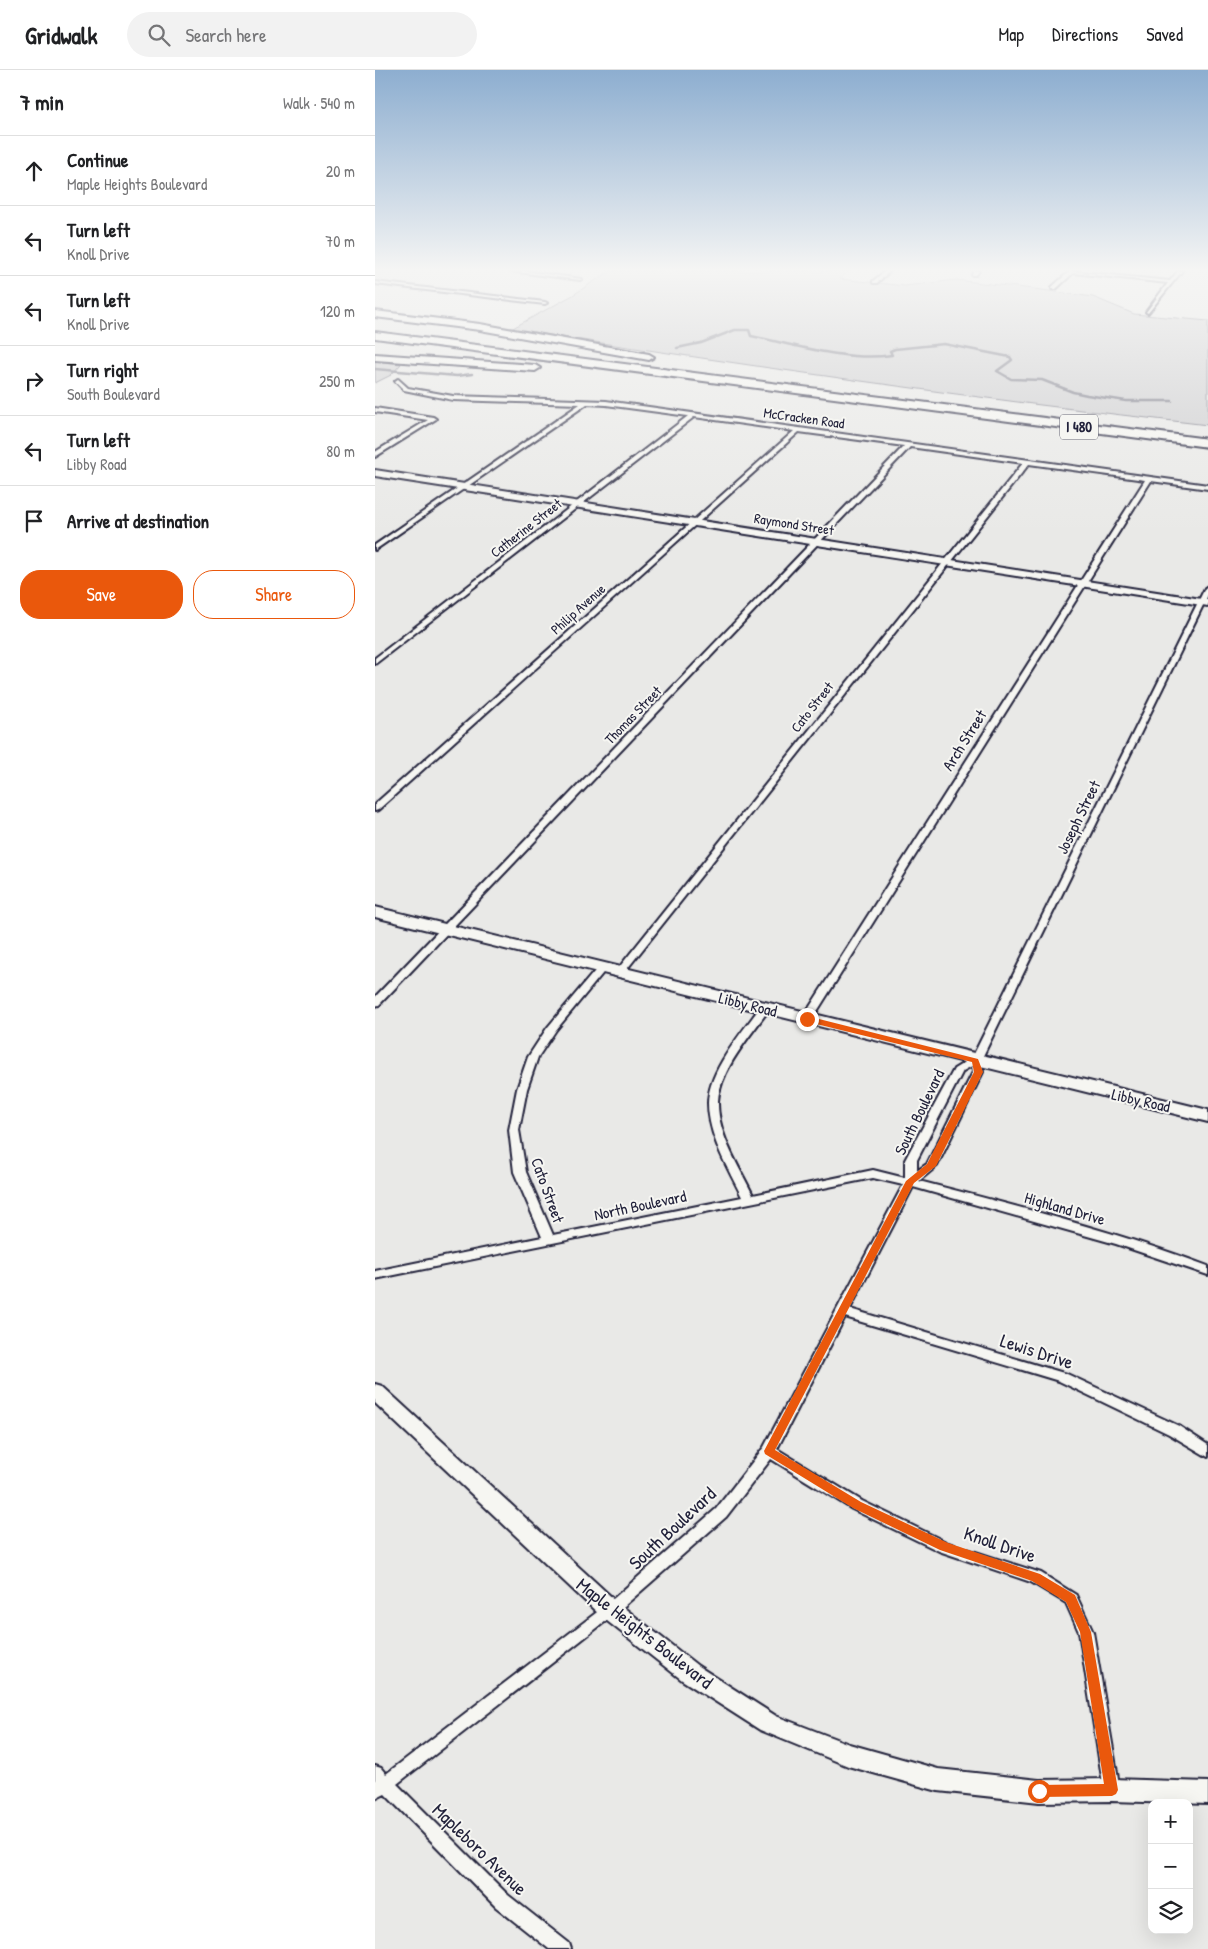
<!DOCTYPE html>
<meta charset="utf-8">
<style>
:root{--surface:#fff;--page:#f2f2f2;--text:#202124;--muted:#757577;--line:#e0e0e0;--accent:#ea580c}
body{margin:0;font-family:"Patrick Hand",sans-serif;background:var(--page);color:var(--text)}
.controls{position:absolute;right:15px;bottom:15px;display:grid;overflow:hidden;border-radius:10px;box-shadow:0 5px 20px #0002}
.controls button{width:45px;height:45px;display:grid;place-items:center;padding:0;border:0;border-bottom:1px solid var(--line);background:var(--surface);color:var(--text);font:25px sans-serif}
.stop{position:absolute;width:15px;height:15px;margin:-11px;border:4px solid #ea580c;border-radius:50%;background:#fff}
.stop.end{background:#ea580c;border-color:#fff;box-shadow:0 1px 5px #0008}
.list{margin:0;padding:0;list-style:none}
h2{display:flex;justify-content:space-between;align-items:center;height:65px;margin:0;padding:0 20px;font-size:21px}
h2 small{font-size:16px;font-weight:400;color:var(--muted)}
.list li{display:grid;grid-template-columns:32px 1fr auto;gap:15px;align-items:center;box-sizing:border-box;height:70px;padding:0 20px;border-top:1px solid var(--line)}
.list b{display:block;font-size:19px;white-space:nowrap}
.list p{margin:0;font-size:16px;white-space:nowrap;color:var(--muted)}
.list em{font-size:16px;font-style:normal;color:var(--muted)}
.actions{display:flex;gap:10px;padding:15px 20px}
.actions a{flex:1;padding:11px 0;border:1px solid var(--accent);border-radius:20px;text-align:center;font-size:18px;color:var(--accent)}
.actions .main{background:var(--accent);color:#fff}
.icon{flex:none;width:28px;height:28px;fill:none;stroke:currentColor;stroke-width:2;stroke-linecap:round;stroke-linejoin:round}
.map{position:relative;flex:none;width:833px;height:1879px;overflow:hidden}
header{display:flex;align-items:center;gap:30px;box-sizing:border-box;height:70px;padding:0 25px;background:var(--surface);border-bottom:1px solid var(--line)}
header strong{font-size:24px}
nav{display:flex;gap:28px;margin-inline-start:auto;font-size:18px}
.search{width:350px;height:45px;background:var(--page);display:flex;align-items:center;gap:12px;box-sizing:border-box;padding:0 18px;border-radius:28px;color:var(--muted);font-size:19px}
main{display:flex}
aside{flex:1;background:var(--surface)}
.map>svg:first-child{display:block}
.green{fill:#ccccce;stroke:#777784}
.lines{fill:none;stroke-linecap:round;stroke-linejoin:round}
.stream{stroke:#71717f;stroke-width:2.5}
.street-casing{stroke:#22223b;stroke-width:4}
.secondary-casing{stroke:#22223b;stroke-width:4}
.primary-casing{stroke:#22223b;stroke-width:4}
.highway-casing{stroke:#22223b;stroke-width:4}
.street{fill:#f6f6f2;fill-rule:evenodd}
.secondary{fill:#f6f6f2;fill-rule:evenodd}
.primary{fill:#f6f6f2;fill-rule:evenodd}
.highway{fill:#f6f6f2;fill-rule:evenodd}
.route{fill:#ea580c}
.labels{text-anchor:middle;stroke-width:4;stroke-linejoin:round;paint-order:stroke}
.far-street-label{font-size:14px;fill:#22223b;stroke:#f6f6f2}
.shield{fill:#f6f6f2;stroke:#626272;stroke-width:1}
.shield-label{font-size:15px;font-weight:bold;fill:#22223b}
.street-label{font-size:16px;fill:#22223b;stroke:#f6f6f2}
.near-street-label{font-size:19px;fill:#22223b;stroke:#f6f6f2}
</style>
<header>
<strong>Gridwalk</strong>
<div class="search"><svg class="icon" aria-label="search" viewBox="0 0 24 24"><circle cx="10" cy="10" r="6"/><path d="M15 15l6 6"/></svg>Search here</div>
<nav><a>Map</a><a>Directions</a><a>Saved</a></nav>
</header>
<main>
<aside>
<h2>7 min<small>Walk · 540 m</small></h2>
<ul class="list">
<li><svg class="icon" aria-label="ahead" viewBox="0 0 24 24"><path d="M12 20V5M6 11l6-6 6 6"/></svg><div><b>Continue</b><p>Maple Heights Boulevard</p></div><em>20 m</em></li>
<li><svg class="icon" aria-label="left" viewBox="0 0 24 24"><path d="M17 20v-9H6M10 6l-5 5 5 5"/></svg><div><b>Turn left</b><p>Knoll Drive</p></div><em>70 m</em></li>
<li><svg class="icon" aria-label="left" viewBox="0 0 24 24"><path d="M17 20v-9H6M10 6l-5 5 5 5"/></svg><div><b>Turn left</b><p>Knoll Drive</p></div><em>120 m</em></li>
<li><svg class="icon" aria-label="right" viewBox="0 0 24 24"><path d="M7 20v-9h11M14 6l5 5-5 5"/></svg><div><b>Turn right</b><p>South Boulevard</p></div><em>250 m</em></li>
<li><svg class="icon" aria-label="left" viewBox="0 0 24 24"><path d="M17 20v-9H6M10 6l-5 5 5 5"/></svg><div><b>Turn left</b><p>Libby Road</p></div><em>80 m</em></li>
<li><svg class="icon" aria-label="arrive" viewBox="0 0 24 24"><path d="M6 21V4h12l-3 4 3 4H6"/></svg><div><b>Arrive at destination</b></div></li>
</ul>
<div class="actions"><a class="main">Save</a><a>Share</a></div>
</aside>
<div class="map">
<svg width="833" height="1879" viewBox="0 0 833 1879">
<rect width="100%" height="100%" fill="#e9e9e7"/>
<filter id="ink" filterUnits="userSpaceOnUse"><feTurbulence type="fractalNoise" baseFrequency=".02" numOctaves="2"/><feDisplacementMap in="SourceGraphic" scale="10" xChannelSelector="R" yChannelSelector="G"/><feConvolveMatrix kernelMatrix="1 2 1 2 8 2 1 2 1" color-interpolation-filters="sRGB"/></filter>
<g filter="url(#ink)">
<g class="green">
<path d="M235,201H474L465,209L530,216L581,210L667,220L718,227L759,244L833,251V355C600,329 368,295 136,259L198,225Z"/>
<polygon points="0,291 26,294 16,305 0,313"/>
</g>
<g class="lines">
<g class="stream">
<path d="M302,278L326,273L360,260H374L376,266C420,275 473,292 517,285L515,281L520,279L569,274L635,287L637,290L622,301L636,309L667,310L698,322L712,325L751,331H797"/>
<polyline points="0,299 82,306 97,304"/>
</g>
<defs>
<g id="street">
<polygon points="135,201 149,201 207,209 205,210"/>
<polygon points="510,201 515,201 502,213 498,213 498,211"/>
<polygon points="599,201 604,201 601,205 597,205"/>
<polygon points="695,201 795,211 803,201 807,201 773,243 771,242 793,213 698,203 681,219 677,219 677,217"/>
<polygon points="0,212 170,232 172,233 170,234 0,214"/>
<polygon points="23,309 33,318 78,326 231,331 833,415 833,419 776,411 436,951 432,952 427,949 770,410 654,394 248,904 242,904 240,902 242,900 648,393 535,377 4,935 0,936 0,927 529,376 424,362 3,740 0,741 0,734 419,361 319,347 0,594 0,588 313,346 231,335 212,334 0,480 0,475 205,334 78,330 29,320 20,311"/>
<polygon points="0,338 58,347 61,349 0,387 0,382 53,350 0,342"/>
<path d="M833,516V525L606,990L608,1002L562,1096L544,1111C641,1136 739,1161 833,1196V1205L741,1174L538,1117L475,1239L692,1304L804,1356L833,1375V1387L794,1364L684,1311L470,1247L402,1379L487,1431L573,1473L666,1503L701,1525L718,1562L745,1720L743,1725L737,1727L731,1725L729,1720L704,1562L691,1533L656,1512L564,1481L477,1439L396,1389L351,1447L240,1544L22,1714L133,1825L194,1873L196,1879H174L121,1837L10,1724L0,1729V1696L6,1698L11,1704L230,1536L341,1439L389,1377L528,1115L498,1108L0,1209V1201L167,1167L139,1102L134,1060L142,1019L153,987L172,958L224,896L227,895L232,898L181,960L163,987L152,1019L144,1060L151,1102L178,1165L367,1127C353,1098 333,1066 333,1033C333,1001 368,961 386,936L390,935L395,938C377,964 345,999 343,1031C342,1064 364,1096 378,1125L498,1100L530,1108V1090L579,999L597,988L830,518ZM597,996L598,1002L552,1094L542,1101V1090L588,1001Z"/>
</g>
<g id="secondary">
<polygon points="0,400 833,530 833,536 0,406"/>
<polygon points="0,1314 7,1316 243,1533 323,1596 401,1646 474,1674 563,1699 664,1710 737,1709 833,1712 833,1734 737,1731 664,1732 563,1721 473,1696 385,1660 307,1610 227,1547 0,1333"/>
</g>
<polygon id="primary" points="0,837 833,1040 833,1052 0,847"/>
<g id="highway">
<polygon points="0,241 105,254 274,284 279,287 274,290 105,260 0,247"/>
<polygon points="0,262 833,369 833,377 0,268"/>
<polygon points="0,284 160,295 165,298 160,301 0,290"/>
</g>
</defs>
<use href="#street" class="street-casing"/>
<use href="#secondary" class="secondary-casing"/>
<use href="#primary" class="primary-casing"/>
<use href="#highway" class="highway-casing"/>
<use href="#street" class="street"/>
<use href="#secondary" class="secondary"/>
<use href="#primary" class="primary"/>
<use href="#highway" class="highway"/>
</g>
</g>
<linearGradient id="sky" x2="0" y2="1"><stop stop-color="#8daed0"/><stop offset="0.43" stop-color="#f5f5f4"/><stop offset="1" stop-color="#f5f5f4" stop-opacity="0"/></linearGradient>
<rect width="833" height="464" fill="url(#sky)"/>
<polygon class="route" points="432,946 603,989 608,1002 561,1096 539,1113 400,1380 486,1432 573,1473 665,1504 700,1525 716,1562 743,1720 741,1724 737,1726 664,1727 659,1726 657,1721 659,1717 664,1715 729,1714 705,1562 691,1532 657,1511 565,1480 478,1438 390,1384 389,1381 531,1111 552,1094 599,1002 597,992 429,951 428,949"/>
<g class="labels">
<g class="far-street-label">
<text transform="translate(429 348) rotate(8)" y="5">McCracken Road</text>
<text transform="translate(419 454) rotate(9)" y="5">Raymond Street</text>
<text transform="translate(151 458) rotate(-38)" y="5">Catherine Street</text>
<text transform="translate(203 539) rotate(-42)" y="5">Philip Avenue</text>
<text transform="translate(437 637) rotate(-52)" y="5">Cato Street</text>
<text transform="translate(258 645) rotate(-46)" y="5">Thomas Street</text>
</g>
<rect class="shield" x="685" y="344.5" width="38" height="25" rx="4"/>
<g class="shield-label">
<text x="704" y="362">I 480</text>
</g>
<g class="street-label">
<text transform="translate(589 670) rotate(-58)" y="6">Arch Street</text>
<text transform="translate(703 747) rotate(-64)" y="6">Joseph Street</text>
<text transform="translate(373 934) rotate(14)" y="6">Libby Road</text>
<text transform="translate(766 1030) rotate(13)" y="6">Libby Road</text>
<text transform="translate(544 1042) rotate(-64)" y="6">South Boulevard</text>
<text transform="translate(173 1120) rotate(70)" y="6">Cato Street</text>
<text transform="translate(265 1135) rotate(-12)" y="6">North Boulevard</text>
<text transform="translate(690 1138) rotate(16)" y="6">Highland Drive</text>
</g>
<g class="near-street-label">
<text transform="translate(662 1281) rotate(18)" y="7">Lewis Drive</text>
<text transform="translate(297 1458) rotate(-43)" y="7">South Boulevard</text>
<text transform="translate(625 1474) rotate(19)" y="7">Knoll Drive</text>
<text transform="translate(270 1563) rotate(38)" y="7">Maple Heights Boulevard</text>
<text transform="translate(105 1779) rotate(44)" y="7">Mapleboro Avenue</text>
</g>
</g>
</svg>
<div class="controls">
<button>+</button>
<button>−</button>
<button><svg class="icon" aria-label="layers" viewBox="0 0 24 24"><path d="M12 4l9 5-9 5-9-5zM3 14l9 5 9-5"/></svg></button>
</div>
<div class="stop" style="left:664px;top:1721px"></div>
<div class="stop end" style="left:432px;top:949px"></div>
</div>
</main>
